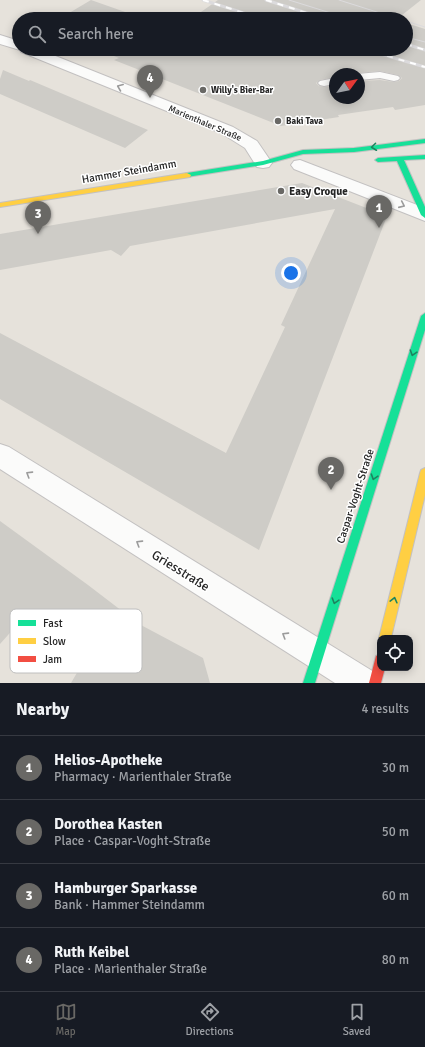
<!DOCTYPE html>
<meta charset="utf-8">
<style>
:root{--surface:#171b24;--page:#242831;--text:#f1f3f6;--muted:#9ea1a6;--line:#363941;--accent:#696865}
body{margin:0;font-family:Signika,sans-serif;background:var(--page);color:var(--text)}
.controls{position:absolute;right:12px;bottom:12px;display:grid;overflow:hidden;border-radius:8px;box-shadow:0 2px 10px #0003}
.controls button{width:36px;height:36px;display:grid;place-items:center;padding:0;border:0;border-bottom:1px solid var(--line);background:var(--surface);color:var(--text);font:20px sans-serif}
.compass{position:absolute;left:329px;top:68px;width:36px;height:36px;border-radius:50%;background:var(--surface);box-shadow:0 2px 10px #0003;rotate:57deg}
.you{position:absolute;left:291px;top:273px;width:14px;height:14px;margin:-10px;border:3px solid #fff;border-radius:50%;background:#1a73e8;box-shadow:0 0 0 6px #1a73e833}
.badge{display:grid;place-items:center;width:26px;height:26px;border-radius:50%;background:var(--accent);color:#fff;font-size:13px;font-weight:700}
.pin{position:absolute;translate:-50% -33px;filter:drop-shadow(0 1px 2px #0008)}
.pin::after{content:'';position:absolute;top:21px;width:14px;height:12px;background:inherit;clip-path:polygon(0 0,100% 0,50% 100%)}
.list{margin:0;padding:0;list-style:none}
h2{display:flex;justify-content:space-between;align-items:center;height:52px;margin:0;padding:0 16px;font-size:17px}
h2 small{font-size:13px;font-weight:400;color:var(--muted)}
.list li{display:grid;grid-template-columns:26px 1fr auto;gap:12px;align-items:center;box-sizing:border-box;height:64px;padding:0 16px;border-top:1px solid var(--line)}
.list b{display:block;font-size:15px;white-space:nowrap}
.list p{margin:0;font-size:13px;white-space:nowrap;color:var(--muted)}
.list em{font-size:13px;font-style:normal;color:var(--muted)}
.icon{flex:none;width:22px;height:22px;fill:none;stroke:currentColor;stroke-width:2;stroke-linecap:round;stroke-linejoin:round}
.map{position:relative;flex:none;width:425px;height:683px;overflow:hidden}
.search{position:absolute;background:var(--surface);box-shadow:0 2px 10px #0003;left:12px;right:12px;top:12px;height:44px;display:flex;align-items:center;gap:10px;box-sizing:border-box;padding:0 14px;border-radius:22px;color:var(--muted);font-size:15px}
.sheet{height:308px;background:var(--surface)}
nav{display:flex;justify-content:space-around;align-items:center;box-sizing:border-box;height:56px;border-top:1px solid var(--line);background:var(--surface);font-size:11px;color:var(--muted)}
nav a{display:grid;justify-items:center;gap:2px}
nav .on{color:var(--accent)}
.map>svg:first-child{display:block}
.building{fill:#ceccc7;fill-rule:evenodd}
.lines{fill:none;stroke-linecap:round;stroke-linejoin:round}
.lane-casing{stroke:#c3c1c1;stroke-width:2}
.street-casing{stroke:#c3c1c1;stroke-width:2}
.fast-casing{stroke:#c3c1c1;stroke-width:2}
.slow-casing{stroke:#c3c1c1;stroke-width:2}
.jam-casing{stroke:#c3c1c1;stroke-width:2}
.lane{fill:#fbfbfa;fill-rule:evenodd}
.street{fill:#fbfbfa;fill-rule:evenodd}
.fast{fill:#16e098;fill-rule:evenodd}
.slow{fill:#ffcf43;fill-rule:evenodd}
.jam{fill:#f24e42;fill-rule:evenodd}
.tram{stroke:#dcdbdd;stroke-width:1}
.rail-casing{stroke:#dcdbdd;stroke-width:3}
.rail{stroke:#fff;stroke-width:2;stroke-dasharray:6;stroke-linecap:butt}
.oneway{stroke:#9b9b9b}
.oneway2{stroke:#1e835f}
.poi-dot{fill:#696865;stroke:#fff;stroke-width:1.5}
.labels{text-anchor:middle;stroke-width:3;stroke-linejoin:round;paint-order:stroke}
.far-poi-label{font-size:9px;font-weight:bold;fill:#262626;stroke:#fff;text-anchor:start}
.far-street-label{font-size:9px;fill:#262626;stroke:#fff}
.street-label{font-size:11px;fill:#262626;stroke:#fff}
.poi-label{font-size:11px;font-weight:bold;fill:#262626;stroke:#fff;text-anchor:start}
.near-street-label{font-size:13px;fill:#262626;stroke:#fff}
.key{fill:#fff;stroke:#bebebe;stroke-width:1}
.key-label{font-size:11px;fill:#262626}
</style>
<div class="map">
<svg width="425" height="683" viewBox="0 0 425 683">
<rect width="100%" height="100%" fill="#e6e2db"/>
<g class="building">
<polygon points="91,0 145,19 59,19"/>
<polygon points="218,0 421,0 397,19 191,19"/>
<path d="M406,23L425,29V105L395,110L393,107L338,115L339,117L281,126L114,60L119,58L96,49H406ZM380,71L398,75L402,78L399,81L394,82L380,80L359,81V98H335V86L324,87L319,86L316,83L320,80L335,77V74H356L357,73Z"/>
<polygon points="3,70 29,81 30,80 148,130 125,148 0,94 0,79"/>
<polygon points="302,183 387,216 259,550 0,399 0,333 226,453 285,327 281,325 335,209 130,246 121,256 111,250 0,270 0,234"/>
<polygon points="0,521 88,585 139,624 203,658 210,683 71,683 78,671 16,626 0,644"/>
</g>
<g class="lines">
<defs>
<g id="lane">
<polygon points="380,72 398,76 400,78 398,80 394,81 380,78 359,80 359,74 357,74"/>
<polygon points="335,78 335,84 324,86 320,85 318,83 320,81"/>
</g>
<g id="street">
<polygon points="0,35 19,41 19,49 38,49 233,127 257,141 272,163 269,167 263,168 257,167 245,148 221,133 21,52 20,50 0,44"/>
<polygon points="300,160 425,208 425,221 294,169 291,165 294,161"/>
<polygon points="0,444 9,447 374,672 379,683 335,683 0,469"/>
</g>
<g id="fast">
<polygon points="425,139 425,143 354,152 303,154 263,165 187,177 183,175 187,173 263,161 303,150 354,148"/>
<polygon points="425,155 425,159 404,160 425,207 425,218 421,215 397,161 378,162 375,160 378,158"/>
<polygon points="425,313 425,330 315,683 303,683 421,316"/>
</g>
<g id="slow">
<polygon points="187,173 191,175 190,177 0,207 0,203"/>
<polygon points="425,468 425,495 391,638 380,638 380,641 379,638 420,473 421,470"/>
</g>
<polygon id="jam" points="380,654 380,668 385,668 381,683 369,683 376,656"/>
</defs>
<use href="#lane" class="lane-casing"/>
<use href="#street" class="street-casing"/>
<use href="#fast" class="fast-casing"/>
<use href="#slow" class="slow-casing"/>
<use href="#jam" class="jam-casing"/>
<use href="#lane" class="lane"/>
<use href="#street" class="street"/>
<use href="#fast" class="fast"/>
<use href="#slow" class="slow"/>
<use href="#jam" class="jam"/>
<g class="tram">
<polyline points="289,0 350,19"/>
<polyline points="339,0 399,19"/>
<polyline points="406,21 425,27"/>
<polyline points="406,37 425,42"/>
</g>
<defs>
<g id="rail">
<polyline points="203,0 263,19"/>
<polyline points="266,0 326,19"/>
<polyline points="406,44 425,50"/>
<polyline points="364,49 425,67"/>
</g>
</defs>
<use href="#rail" class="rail-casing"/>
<use href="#rail" class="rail"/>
</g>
<defs><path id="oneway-chevron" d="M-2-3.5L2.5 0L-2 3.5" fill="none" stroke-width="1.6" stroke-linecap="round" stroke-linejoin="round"/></defs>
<g class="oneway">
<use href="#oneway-chevron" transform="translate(120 87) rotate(-158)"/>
<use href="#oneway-chevron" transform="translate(402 205) rotate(24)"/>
<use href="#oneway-chevron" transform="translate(29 474) rotate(-148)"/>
<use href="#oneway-chevron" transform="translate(139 543) rotate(-148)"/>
<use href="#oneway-chevron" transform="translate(285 635) rotate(-148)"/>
</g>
<g class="oneway2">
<use href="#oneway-chevron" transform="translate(374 147) rotate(173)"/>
<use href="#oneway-chevron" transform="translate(413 353) rotate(108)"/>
<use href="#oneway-chevron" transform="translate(374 477) rotate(108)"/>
<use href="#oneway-chevron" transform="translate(394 600) rotate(-76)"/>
<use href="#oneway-chevron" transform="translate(335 601) rotate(107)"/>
</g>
<g class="poi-dot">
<circle cx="203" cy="90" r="4"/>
<circle cx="278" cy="121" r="4"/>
<circle cx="281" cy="191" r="4"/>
</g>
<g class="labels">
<g class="far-poi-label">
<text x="211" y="93">Willy's Bier-Bar</text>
<text x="286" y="124">Baki Tava</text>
</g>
<g class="far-street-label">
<text transform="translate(205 123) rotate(23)" y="3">Marienthaler Straße</text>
</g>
<g class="street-label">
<text transform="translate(129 171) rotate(-10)" y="4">Hammer Steindamm</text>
<text transform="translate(355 496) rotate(-72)" y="4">Caspar-Voght-Straße</text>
</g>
<g class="poi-label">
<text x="289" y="195">Easy Croque</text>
</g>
<g class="near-street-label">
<text transform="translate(181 570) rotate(32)" y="5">Griesstraße</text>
</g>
</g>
<rect x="10" y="609" width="132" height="64" rx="6" class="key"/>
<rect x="18" y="620" width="18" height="6" fill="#16e098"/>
<rect x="18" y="638" width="18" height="6" fill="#ffcf43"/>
<rect x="18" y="656" width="18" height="6" fill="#f24e42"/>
<g class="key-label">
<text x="43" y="627">Fast</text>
<text x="43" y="645">Slow</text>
<text x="43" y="663">Jam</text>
</g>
</svg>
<div class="controls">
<button><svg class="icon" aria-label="locate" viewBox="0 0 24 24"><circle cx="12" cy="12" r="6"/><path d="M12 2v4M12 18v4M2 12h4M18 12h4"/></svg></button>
</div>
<svg class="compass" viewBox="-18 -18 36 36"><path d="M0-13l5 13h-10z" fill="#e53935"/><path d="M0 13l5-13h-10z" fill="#9ea1a6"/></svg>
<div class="you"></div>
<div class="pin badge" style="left:379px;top:228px">1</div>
<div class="pin badge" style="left:331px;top:490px">2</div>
<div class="pin badge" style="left:38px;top:234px">3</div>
<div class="pin badge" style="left:150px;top:98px">4</div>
<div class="search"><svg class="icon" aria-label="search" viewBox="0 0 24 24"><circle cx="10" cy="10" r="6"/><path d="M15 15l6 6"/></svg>Search here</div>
</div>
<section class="sheet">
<h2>Nearby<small>4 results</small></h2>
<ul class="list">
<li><span class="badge">1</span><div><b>Helios-Apotheke</b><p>Pharmacy · Marienthaler Straße</p></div><em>30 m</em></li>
<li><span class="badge">2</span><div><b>Dorothea Kasten</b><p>Place · Caspar-Voght-Straße</p></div><em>50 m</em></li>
<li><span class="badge">3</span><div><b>Hamburger Sparkasse</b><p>Bank · Hammer Steindamm</p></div><em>60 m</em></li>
<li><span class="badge">4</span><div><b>Ruth Keibel</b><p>Place · Marienthaler Straße</p></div><em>80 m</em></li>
</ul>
</section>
<nav>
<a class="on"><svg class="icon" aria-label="map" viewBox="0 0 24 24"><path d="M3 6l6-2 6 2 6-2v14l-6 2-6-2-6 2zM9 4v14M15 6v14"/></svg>Map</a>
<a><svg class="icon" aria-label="directions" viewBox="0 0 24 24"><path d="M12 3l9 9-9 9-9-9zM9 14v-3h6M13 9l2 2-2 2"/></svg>Directions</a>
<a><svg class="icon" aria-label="saved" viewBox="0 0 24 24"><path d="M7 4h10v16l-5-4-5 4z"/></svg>Saved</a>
</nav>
